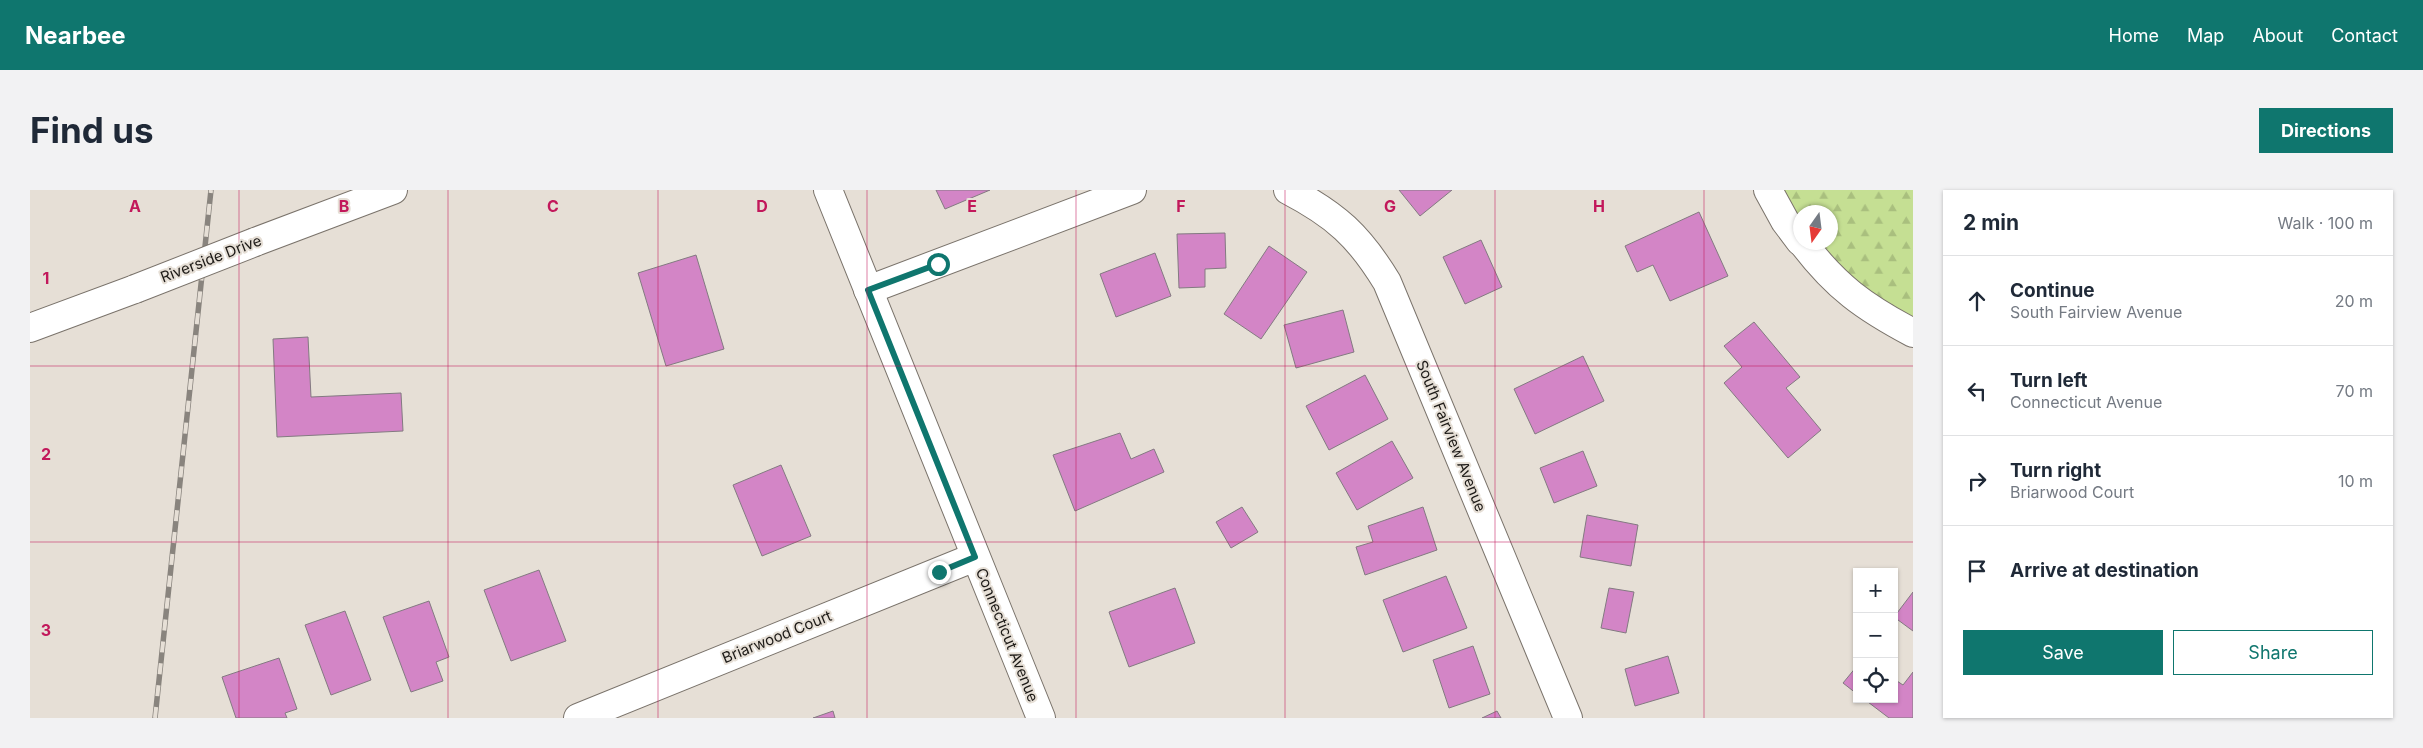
<!DOCTYPE html>
<meta charset="utf-8">
<style>
:root{--surface:#fff;--page:#f2f2f3;--text:#1f2937;--muted:#747a83;--line:#e0e1e3;--accent:#0f766e}
body{margin:0;font-family:Inter,sans-serif;background:var(--page);color:var(--text)}
.controls{position:absolute;right:15px;bottom:15px;display:grid;overflow:hidden;border-radius:0px;box-shadow:0 1px 4px #0004}
.controls button{width:45px;height:45px;display:grid;place-items:center;padding:0;border:0;border-bottom:1px solid var(--line);background:var(--surface);color:var(--text);font:25px sans-serif}
.compass{position:absolute;left:1763px;top:15px;width:45px;height:45px;border-radius:50%;background:var(--surface);box-shadow:0 1px 4px #0004;rotate:194deg}
.stop{position:absolute;width:15px;height:15px;margin:-11px;border:4px solid #0f766e;border-radius:50%;background:#fff}
.stop.end{background:#0f766e;border-color:#fff;box-shadow:0 1px 5px #0008}
.list{margin:0;padding:0;list-style:none}
h2{display:flex;justify-content:space-between;align-items:center;height:65px;margin:0;padding:0 20px;font-size:21px}
h2 small{font-size:16px;font-weight:400;color:var(--muted)}
.list li{display:grid;grid-template-columns:32px 1fr auto;gap:15px;align-items:center;box-sizing:border-box;height:90px;padding:0 20px;border-top:1px solid var(--line)}
.list b{display:block;font-size:19px;white-space:nowrap}
.list p{margin:0;font-size:16px;white-space:nowrap;color:var(--muted)}
.list em{font-size:16px;font-style:normal;color:var(--muted)}
.actions{display:flex;gap:10px;padding:15px 20px}
.actions a{flex:1;padding:11px 0;border:1px solid var(--accent);border-radius:0px;text-align:center;font-size:18px;color:var(--accent)}
.actions .main{background:var(--accent);color:#fff}
.icon{flex:none;width:28px;height:28px;fill:none;stroke:currentColor;stroke-width:2;stroke-linecap:round;stroke-linejoin:round}
.map{position:relative;flex:none;width:1883px;height:528px;overflow:hidden;border-radius:0px}
header{display:flex;align-items:center;gap:30px;box-sizing:border-box;height:70px;padding:0 25px;background:var(--accent);color:#fff}
header strong{font-size:24px}
nav{display:flex;gap:28px;margin-inline-start:auto;font-size:18px}
.intro{display:flex;align-items:center;justify-content:space-between;box-sizing:border-box;height:120px;padding:0 30px}
h1{margin:0;font-size:35px}
.button{padding:12px 22px;border-radius:0px;background:var(--accent);color:#fff;font-size:18px;font-weight:700}
main{display:flex;gap:30px;padding:0 30px}
aside{flex:1;background:var(--surface);border-radius:0px;box-shadow:0 1px 4px #0004}
.map>svg:first-child{display:block}
.forest{fill:url(#forest-firs)}
.building{fill:#d385c6;stroke:#837a81}
.lines{fill:none;stroke-linecap:round;stroke-linejoin:round}
.minor-casing{stroke:#7a736b;stroke-width:30}
.minor{stroke:#fff;stroke-width:28}
.rail-casing{stroke:#89847e;stroke-width:5.5}
.rail{stroke:#e6dfd6;stroke-width:4;stroke-dasharray:11;stroke-linecap:butt}
.minor-bridge-casing{stroke:#7a736b;stroke-width:30;stroke-linecap:butt}
.minor-bridge{stroke:#fff;stroke-width:28}
.route{stroke:#0f766e;stroke-width:6}
.grid{fill:none;stroke:#c2185b;stroke-width:1;stroke-opacity:0.55}
.labels{text-anchor:middle;stroke-width:4;stroke-linejoin:round;paint-order:stroke}
.street-label{font-size:15px;fill:#1c1916;stroke:#e6dfd6}
.grid-label{font-size:16px;text-anchor:middle;font-weight:bold;fill:#c2185b;stroke:#e6dfd6;stroke-width:4;stroke-linejoin:round;paint-order:stroke}
</style>
<header>
<strong>Nearbee</strong>
<nav><a>Home</a><a>Map</a><a>About</a><a>Contact</a></nav>
</header>
<div class="intro"><h1>Find us</h1><a class="button">Directions</a></div>
<main>
<div class="map">
<svg width="1883" height="528" viewBox="0 0 1883 528">
<defs>
<pattern id="forest-firs" width="22" height="20" patternUnits="userSpaceOnUse" patternTransform="scale(1.25)"><rect width="22" height="20" fill="#c5df93"/><path d="M5 1l3.5 6h-7zM16 11l3.5 6h-7z" fill="#a9bf7e"/></pattern>
</defs>
<rect width="100%" height="100%" fill="#e6dfd6"/>
<polygon class="forest" points="1738,0 1883,0 1883,143 1772,53 1800,52 1800,22 1770,22 1770,51"/>
<g class="building">
<polygon points="906,0 960,0 915,19"/>
<polygon points="1369,0 1422,0 1390,26"/>
<polygon points="1669,22 1698,86 1640,111 1623,75 1607,82 1595,56"/>
<polygon points="1195,43 1196,78 1175,79 1175,97 1149,98 1147,44"/>
<polygon points="1451,50 1472,97 1435,114 1413,67"/>
<polygon points="1239,56 1277,82 1231,149 1194,124"/>
<polygon points="1125,63 1141,106 1086,127 1070,84"/>
<polygon points="666,65 694,159 636,176 608,83"/>
<polygon points="1313,120 1324,162 1266,178 1254,135"/>
<polygon points="1724,132 1770,187 1756,198 1791,240 1758,268 1694,193 1712,177 1694,156"/>
<polygon points="278,147 281,207 371,203 373,241 247,247 243,149"/>
<polygon points="1553,166 1574,211 1505,244 1484,199"/>
<polygon points="1335,185 1358,229 1299,260 1276,216"/>
<polygon points="1090,243 1101,269 1124,259 1134,282 1045,321 1023,265"/>
<polygon points="1362,251 1383,288 1327,320 1306,283"/>
<polygon points="1553,261 1567,296 1524,313 1510,278"/>
<polygon points="751,275 781,346 732,366 703,295"/>
<polygon points="1212,317 1228,342 1201,358 1186,332"/>
<polygon points="1393,317 1407,360 1335,385 1326,357 1343,352 1338,336"/>
<polygon points="1557,325 1608,335 1601,376 1550,367"/>
<polygon points="509,380 536,451 481,471 454,400"/>
<polygon points="1416,386 1437,438 1373,462 1353,410"/>
<polygon points="1145,398 1165,453 1099,477 1079,422"/>
<polygon points="1579,398 1604,402 1596,443 1571,438"/>
<polygon points="1883,402 1883,441 1864,427"/>
<polygon points="399,411 419,467 406,472 413,491 381,502 353,427"/>
<polygon points="315,421 341,490 301,505 275,435"/>
<polygon points="1443,456 1460,504 1419,518 1403,470"/>
<polygon points="1638,466 1649,503 1605,516 1595,479"/>
<polygon points="249,468 267,519 255,523 257,528 206,528 192,487"/>
<polygon points="1827,476 1827,504 1813,493"/>
<polygon points="1883,482 1883,528 1859,528 1834,509 1864,509 1864,489 1873,495"/>
<polygon points="803,521 805,528 783,528"/>
<polygon points="1467,521 1471,528 1452,528"/>
</g>
<g class="lines">
<defs>
<g id="minor">
<polyline points="798,0 1011,528"/>
<path d="M1258,0C1306,25 1329,46 1357,92L1538,528"/>
<polyline points="1738,0 1755,31 1770,51"/>
<polyline points="225,52 363,0"/>
<path d="M1772,52C1806,97 1834,117 1883,143"/>
<polyline points="838,100 1102,0"/>
<polyline points="0,138 105,99"/>
<polyline points="548,528 945,367"/>
</g>
</defs>
<use href="#minor" class="minor-casing"/>
<use href="#minor" class="minor"/>
<defs>
<polyline id="rail" points="125,528 181,0"/>
</defs>
<use href="#rail" class="rail-casing"/>
<use href="#rail" class="rail"/>
<defs>
<polyline id="minor-bridge" points="105,99 225,52"/>
</defs>
<use href="#minor-bridge" class="minor-bridge-casing"/>
<use href="#minor-bridge" class="minor-bridge"/>
</g>
<g class="lines">
<polyline class="route" points="908,74 838,100 945,367 909,382"/>
</g>
<path class="grid" d="M209,0V528M418,0V528M628,0V528M837,0V528M1046,0V528M1255,0V528M1465,0V528M1674,0V528M0,176H1883M0,352H1883"/>
<g class="labels">
<g class="street-label">
<text transform="translate(181 69) rotate(-21)" y="5">Riverside Drive</text>
<text transform="translate(1421 246) rotate(68)" y="5">South Fairview Avenue</text>
<text transform="translate(977 445) rotate(68)" y="5">Connecticut Avenue</text>
<text transform="translate(747 447) rotate(-22)" y="5">Briarwood Court</text>
</g>
</g>
<g class="grid-label">
<text x="105" y="22">A</text>
<text x="314" y="22">B</text>
<text x="523" y="22">C</text>
<text x="732" y="22">D</text>
<text x="942" y="22">E</text>
<text x="1151" y="22">F</text>
<text x="1360" y="22">G</text>
<text x="1569" y="22">H</text>
<text x="16" y="94">1</text>
<text x="16" y="270">2</text>
<text x="16" y="446">3</text>
</g>
</svg>
<div class="controls">
<button>+</button>
<button>−</button>
<button><svg class="icon" aria-label="locate" viewBox="0 0 24 24"><circle cx="12" cy="12" r="6"/><path d="M12 2v4M12 18v4M2 12h4M18 12h4"/></svg></button>
</div>
<svg class="compass" viewBox="-18 -18 36 36"><path d="M0-13l5 13h-10z" fill="#e53935"/><path d="M0 13l5-13h-10z" fill="#747a83"/></svg>
<div class="stop" style="left:908px;top:74px"></div>
<div class="stop end" style="left:909px;top:382px"></div>
</div>
<aside>
<h2>2 min<small>Walk · 100 m</small></h2>
<ul class="list">
<li><svg class="icon" aria-label="ahead" viewBox="0 0 24 24"><path d="M12 20V5M6 11l6-6 6 6"/></svg><div><b>Continue</b><p>South Fairview Avenue</p></div><em>20 m</em></li>
<li><svg class="icon" aria-label="left" viewBox="0 0 24 24"><path d="M17 20v-9H6M10 6l-5 5 5 5"/></svg><div><b>Turn left</b><p>Connecticut Avenue</p></div><em>70 m</em></li>
<li><svg class="icon" aria-label="right" viewBox="0 0 24 24"><path d="M7 20v-9h11M14 6l5 5-5 5"/></svg><div><b>Turn right</b><p>Briarwood Court</p></div><em>10 m</em></li>
<li><svg class="icon" aria-label="arrive" viewBox="0 0 24 24"><path d="M6 21V4h12l-3 4 3 4H6"/></svg><div><b>Arrive at destination</b></div></li>
</ul>
<div class="actions"><a class="main">Save</a><a>Share</a></div>
</aside>
</main>
